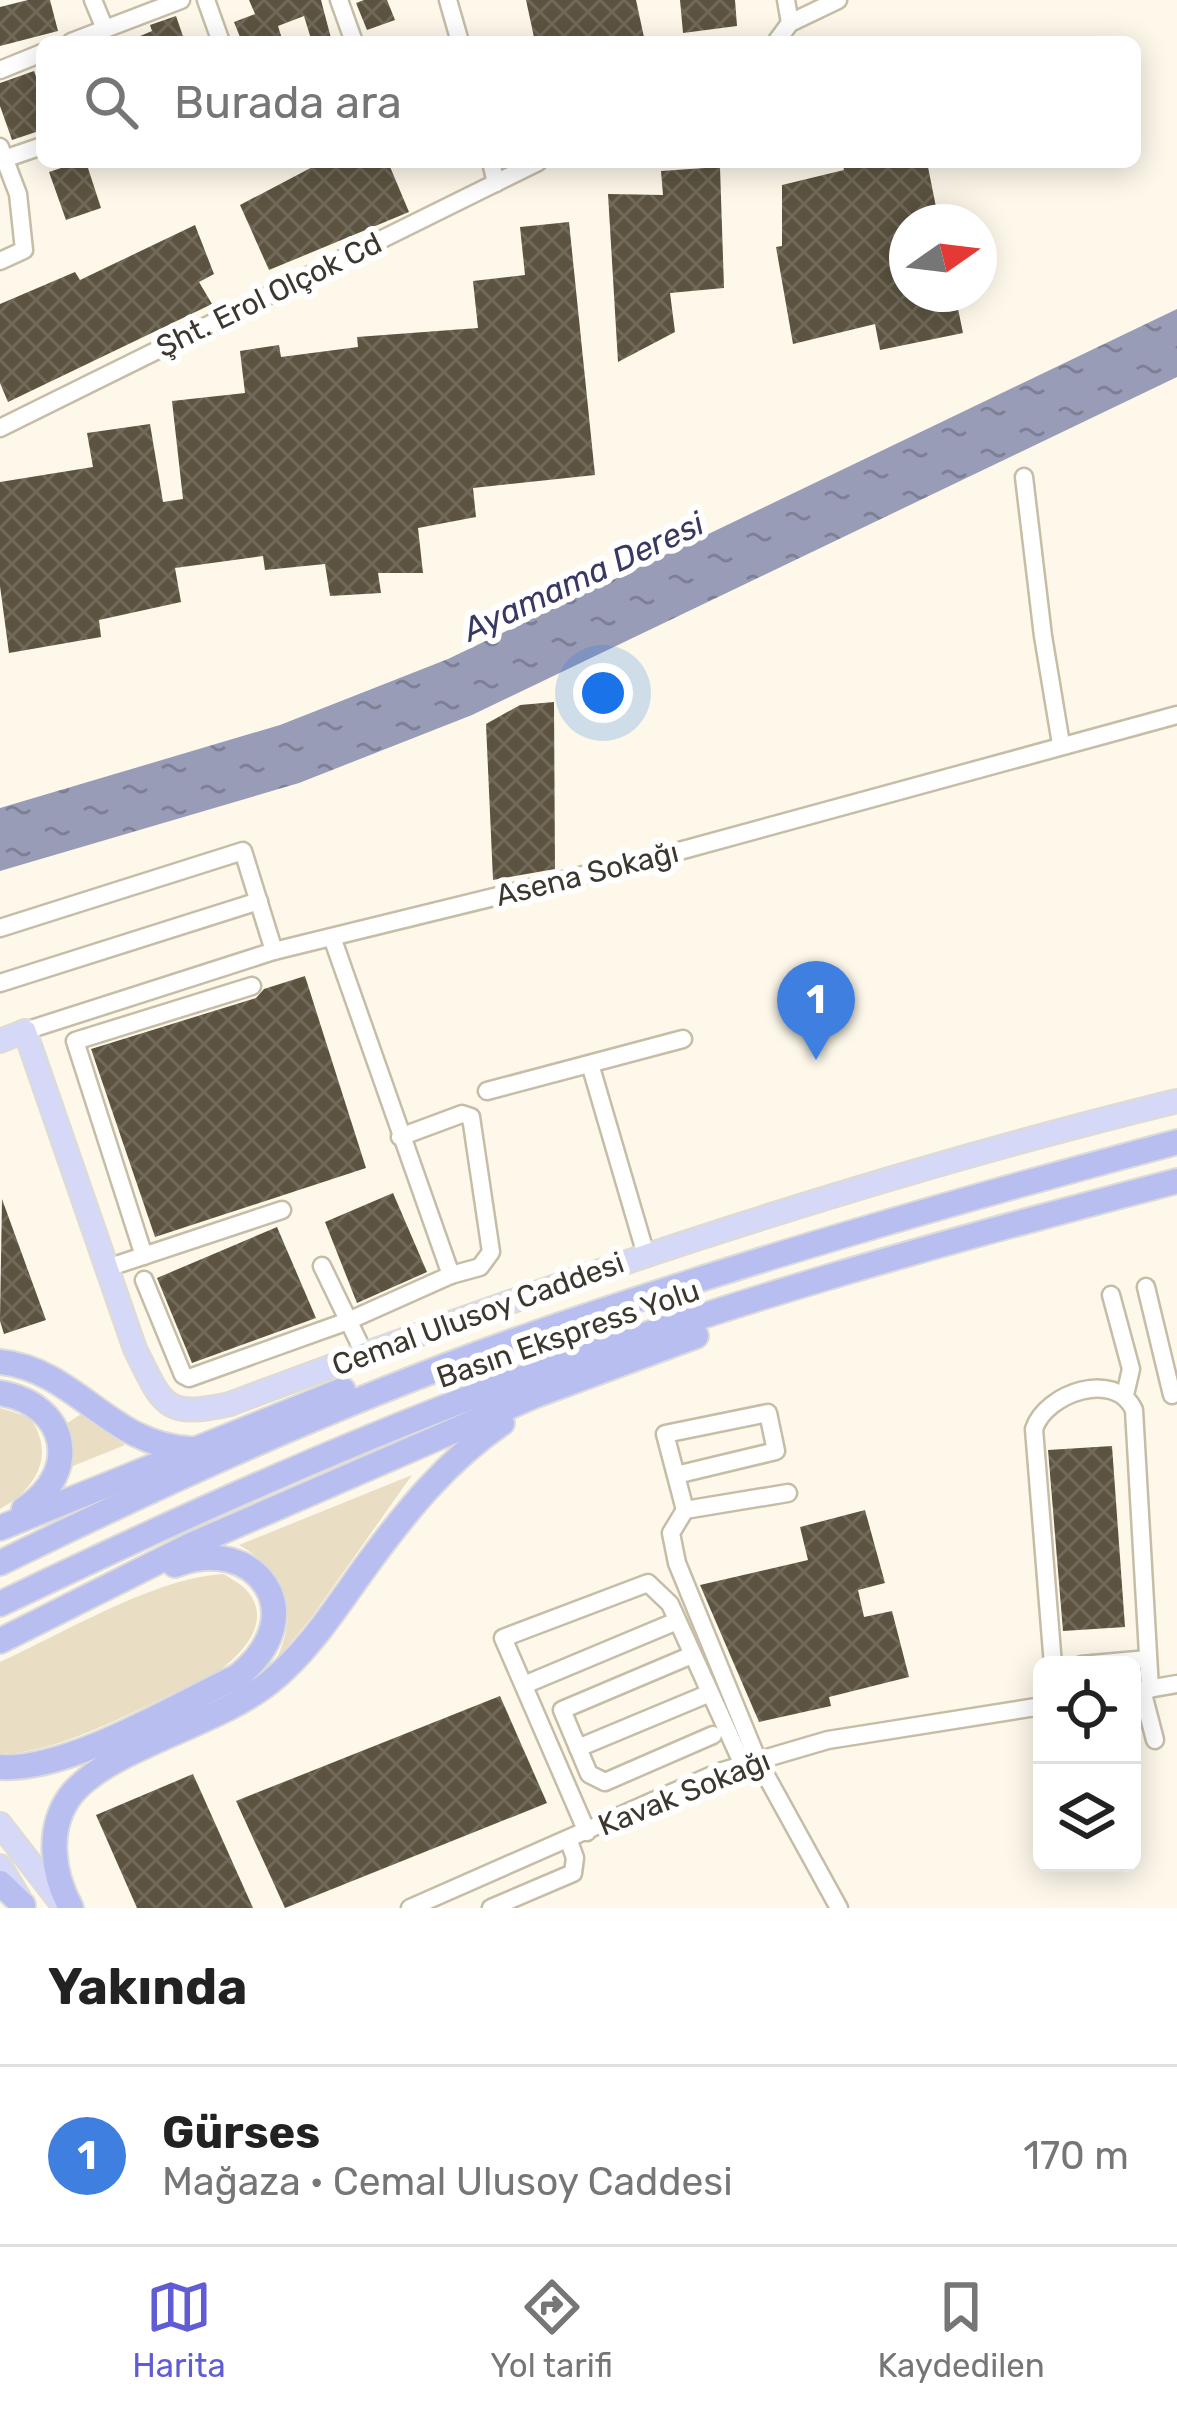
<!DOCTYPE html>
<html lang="tr">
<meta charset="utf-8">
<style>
:root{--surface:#fff;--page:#f2f2f2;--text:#222;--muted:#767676;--line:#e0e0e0;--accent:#5f5cd4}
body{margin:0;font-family:Rubik,sans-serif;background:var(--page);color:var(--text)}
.controls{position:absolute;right:36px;bottom:36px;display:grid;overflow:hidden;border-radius:18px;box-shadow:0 6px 30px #0003}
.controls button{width:108px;height:108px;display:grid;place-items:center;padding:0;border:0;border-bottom:3px solid var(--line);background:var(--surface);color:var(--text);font:60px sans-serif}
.compass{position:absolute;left:889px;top:204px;width:108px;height:108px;border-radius:50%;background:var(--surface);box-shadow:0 6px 30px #0003;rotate:76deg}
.you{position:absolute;left:603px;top:693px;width:42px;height:42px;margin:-30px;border:9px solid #fff;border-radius:50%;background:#1a73e8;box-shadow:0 0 0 18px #1a73e833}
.badge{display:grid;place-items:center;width:78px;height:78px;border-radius:50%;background:var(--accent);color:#fff;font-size:39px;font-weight:700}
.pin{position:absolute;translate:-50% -99px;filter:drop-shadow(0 3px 6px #0008)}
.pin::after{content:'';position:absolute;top:63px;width:42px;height:36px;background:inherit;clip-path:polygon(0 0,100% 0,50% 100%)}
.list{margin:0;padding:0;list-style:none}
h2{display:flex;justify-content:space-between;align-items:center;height:156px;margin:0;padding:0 48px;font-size:51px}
h2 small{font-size:39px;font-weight:400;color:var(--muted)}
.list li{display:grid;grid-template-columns:78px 1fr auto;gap:36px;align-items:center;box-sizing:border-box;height:180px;padding:0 48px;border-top:3px solid var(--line)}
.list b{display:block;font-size:45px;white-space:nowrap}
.list p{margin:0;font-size:39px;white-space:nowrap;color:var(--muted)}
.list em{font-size:39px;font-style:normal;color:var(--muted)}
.icon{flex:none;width:66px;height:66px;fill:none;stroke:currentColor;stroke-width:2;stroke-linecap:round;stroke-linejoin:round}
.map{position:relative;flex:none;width:1177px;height:1908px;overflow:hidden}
.search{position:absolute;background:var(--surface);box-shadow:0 6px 30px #0003;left:36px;right:36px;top:36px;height:132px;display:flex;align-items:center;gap:30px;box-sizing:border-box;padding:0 42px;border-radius:18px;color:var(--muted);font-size:45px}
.sheet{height:336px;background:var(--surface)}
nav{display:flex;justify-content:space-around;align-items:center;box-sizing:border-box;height:168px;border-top:3px solid var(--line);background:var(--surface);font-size:33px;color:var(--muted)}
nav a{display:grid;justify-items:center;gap:6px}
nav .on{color:var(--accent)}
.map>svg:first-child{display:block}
.grass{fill:#e9dec4}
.water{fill:url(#water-ripples)}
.building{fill:url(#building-cross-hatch)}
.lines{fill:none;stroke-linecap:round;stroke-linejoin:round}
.minor-casing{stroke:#c6bda7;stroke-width:21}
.major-casing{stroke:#dcdbda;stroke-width:26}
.highway-casing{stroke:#dcdbda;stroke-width:28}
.minor{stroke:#fff;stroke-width:16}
.major{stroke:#d5d8f7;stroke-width:21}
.highway{stroke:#b9bef1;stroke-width:24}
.labels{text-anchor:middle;stroke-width:12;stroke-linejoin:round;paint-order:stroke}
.street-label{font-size:30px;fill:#3c382f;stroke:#fff}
.water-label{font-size:33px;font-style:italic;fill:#373962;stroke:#fff}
</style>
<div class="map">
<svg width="1177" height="1908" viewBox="0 0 1177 1908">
<defs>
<pattern id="water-ripples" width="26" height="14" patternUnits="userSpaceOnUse" patternTransform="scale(3)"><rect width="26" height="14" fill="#989cb7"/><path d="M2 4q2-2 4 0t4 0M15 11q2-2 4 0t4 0" fill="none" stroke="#7d8095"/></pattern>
<pattern id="building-cross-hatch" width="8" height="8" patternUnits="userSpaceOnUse" patternTransform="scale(3)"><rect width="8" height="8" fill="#5c5440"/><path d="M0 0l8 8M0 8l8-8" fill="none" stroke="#716a5a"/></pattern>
</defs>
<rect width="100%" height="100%" fill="#fdf8ea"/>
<g class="grass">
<path d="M0,1408L29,1417C57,1454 36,1489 0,1509Z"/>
<polygon points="81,1414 125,1445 73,1466 66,1424"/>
<path d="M412,1475L311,1618L276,1660C300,1610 287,1573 239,1545Z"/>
<path d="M224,1574C231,1579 243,1585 248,1592C274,1624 238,1658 214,1674C160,1698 54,1758 0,1753V1662C64,1633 156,1577 224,1574Z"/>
</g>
<polygon class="water" points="1177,309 1177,377 472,715 299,783 0,871 0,808 280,725 448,659"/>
<g class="building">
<polygon points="28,0 50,0 58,31 0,46 0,7"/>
<polygon points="249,0 321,0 332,42 312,42 304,16 278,26 283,42 242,42 234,22 255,14"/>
<polygon points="364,0 387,0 395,20 367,30 356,3"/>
<polygon points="526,0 636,0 645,42 535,42"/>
<polygon points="680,0 735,0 737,26 683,33"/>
<polygon points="176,16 185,42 126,42 152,31 150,25"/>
<polygon points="34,71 42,93 42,130 12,140 0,106 0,83"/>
<polygon points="79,162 86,162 101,208 66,220 49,172"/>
<polygon points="322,162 388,162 409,212 269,270 240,205"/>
<polygon points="842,162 927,162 939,222 907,222 907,294 955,294 963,333 880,350 875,324 793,344 776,247 782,246 782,185 844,170"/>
<polygon points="720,167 724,288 670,293 675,332 618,362 608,194 663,195 661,171"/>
<polygon points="569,222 595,475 473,488 476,517 418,528 423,573 378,573 381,593 330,596 325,564 265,570 263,556 175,568 181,602 99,620 101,637 9,653 0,586 0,482 93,467 87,433 150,424 163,502 183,499 172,401 245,393 240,351 279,345 281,357 358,347 357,337 478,328 473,281 525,275 520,227"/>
<polygon points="195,225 214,274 199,282 212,304 8,402 0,383 0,304 75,272 80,280"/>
<polygon points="554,702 555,869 493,880 486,724 520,705"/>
<polygon points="305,976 366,1168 155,1237 91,1049 256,998 264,989"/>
<polygon points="393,1193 427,1272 357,1303 325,1222"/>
<polygon points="2,1199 46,1320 4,1334 0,1321"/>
<polygon points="277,1227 316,1318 192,1363 157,1278"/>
<polygon points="1112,1446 1125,1627 1063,1631 1048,1450"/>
<polygon points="865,1510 885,1583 858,1590 864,1617 892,1611 909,1677 829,1697 831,1706 759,1722 700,1585 808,1560 800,1527"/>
<polygon points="500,1696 547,1803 285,1908 236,1801"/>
<polygon points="193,1774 253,1908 137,1908 96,1815"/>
</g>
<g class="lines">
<defs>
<g id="minor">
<polyline points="93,0 105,29"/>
<polyline points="206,0 221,42"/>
<polyline points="339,0 354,42"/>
<polyline points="448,0 460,42"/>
<polyline points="790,23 838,0"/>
<polyline points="71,42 181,0"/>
<polyline points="776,42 790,23 786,0"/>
<polyline points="0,70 42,53"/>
<polyline points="0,147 18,194 24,250 0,261"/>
<polyline points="4,159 42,146"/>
<polyline points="491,162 496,183"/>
<polyline points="0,428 538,162"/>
<polyline points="1024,477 1043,636 1061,744"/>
<polyline points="0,928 243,851 274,951"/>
<polyline points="333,940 451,1275"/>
<polyline points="0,983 259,901"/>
<polyline points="25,1031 274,951 661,856 1177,715"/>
<polyline points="590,1064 646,1255"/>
<polyline points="487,1091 683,1039"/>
<polyline points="144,1256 75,1041 252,986"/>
<polyline points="322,1266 364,1353"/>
<polyline points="107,1268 282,1210"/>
<polyline points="144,1280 183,1375 189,1378 348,1321 451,1275 480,1267 491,1252 471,1117 462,1114 400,1137"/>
<polyline points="1146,1287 1172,1395"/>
<polyline points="1111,1295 1131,1369 1125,1395"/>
<polyline points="676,1475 776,1451 768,1413 665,1434 685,1510"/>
<polyline points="788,1493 685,1510 671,1533 677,1563 758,1761 839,1908"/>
<polyline points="692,1655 562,1710 589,1774 605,1782 713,1735"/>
<path d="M1053,1665L1034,1429C1046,1393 1115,1369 1134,1410L1150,1689"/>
<polyline points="1081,1665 1148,1659"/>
<polyline points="524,1685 677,1621"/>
<polyline points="1142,1690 1155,1740"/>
<polyline points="1142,1690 1177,1684"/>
<polyline points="578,1748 710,1693"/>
<polyline points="587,1832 503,1638 648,1583 670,1604 743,1765"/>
<polyline points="410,1908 719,1772 828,1740 1042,1706"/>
<polyline points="491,1908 573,1873 575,1858 569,1841"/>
</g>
<g id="major">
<path d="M0,1041L25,1031L135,1349C163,1405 164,1419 230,1404C540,1287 854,1180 1177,1101"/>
<polyline points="0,1824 65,1908"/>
<polyline points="0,1866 19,1898"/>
</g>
<g id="highway">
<path d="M0,1362C77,1370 109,1445 190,1449"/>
<path d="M0,1393C68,1404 82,1472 24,1509"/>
<polyline points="0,1528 343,1390"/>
<path d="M0,1563C165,1482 334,1405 508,1343C728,1266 952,1202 1177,1142"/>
<path d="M0,1604C158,1528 318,1455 482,1393C708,1307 943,1242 1177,1181"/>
<polyline points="0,1641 191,1545 536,1395 696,1336"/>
<path d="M0,1767C67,1772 175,1706 238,1676C316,1613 254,1533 175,1565"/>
<polyline points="0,1883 23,1905"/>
<path d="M71,1908C52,1873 46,1828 71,1795C108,1748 217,1725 270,1682C311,1649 338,1604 369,1562C408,1509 447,1461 502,1423"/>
</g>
</defs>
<use href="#minor" class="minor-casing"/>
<use href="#major" class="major-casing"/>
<use href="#highway" class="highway-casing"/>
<use href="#minor" class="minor"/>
<use href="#major" class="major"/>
<use href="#highway" class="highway"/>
</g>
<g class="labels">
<g class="street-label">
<text transform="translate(269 295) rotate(-26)" y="10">Şht. Erol Olçok Cd</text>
<text transform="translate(587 874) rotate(-14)" y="10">Asena Sokağı</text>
<text transform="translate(478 1314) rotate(-20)" y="10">Cemal Ulusoy Caddesi</text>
<text transform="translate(568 1334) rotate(-19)" y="10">Basın Ekspress Yolu</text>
<text transform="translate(684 1793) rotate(-22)" y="10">Kavak Sokağı</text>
</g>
<g class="water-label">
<text transform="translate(583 576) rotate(-25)" y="12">Ayamama Deresi</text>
</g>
</g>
</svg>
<div class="controls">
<button><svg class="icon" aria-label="locate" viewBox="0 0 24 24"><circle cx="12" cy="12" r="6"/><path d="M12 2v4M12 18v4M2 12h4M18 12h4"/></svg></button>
<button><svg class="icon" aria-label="layers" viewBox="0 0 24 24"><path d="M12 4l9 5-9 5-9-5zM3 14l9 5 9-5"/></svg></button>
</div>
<svg class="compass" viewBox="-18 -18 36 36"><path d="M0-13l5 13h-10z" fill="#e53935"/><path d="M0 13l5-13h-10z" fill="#767676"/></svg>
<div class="you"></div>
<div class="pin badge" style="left:816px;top:1060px;background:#3f7fe0">1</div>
<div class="search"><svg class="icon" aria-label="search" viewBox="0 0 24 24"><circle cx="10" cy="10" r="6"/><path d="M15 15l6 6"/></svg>Burada ara</div>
</div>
<section class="sheet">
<h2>Yakında<small></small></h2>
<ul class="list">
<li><span class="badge" style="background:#3f7fe0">1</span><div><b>Gürses</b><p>Mağaza · Cemal Ulusoy Caddesi</p></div><em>170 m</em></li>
</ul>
</section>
<nav>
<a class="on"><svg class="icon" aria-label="map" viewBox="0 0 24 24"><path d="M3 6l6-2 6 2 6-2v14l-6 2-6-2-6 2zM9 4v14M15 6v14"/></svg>Harita</a>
<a><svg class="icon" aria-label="directions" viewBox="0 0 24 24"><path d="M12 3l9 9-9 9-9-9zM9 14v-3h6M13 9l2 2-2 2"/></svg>Yol tarifi</a>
<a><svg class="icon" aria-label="saved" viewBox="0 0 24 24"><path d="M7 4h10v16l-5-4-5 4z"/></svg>Kaydedilen</a>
</nav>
